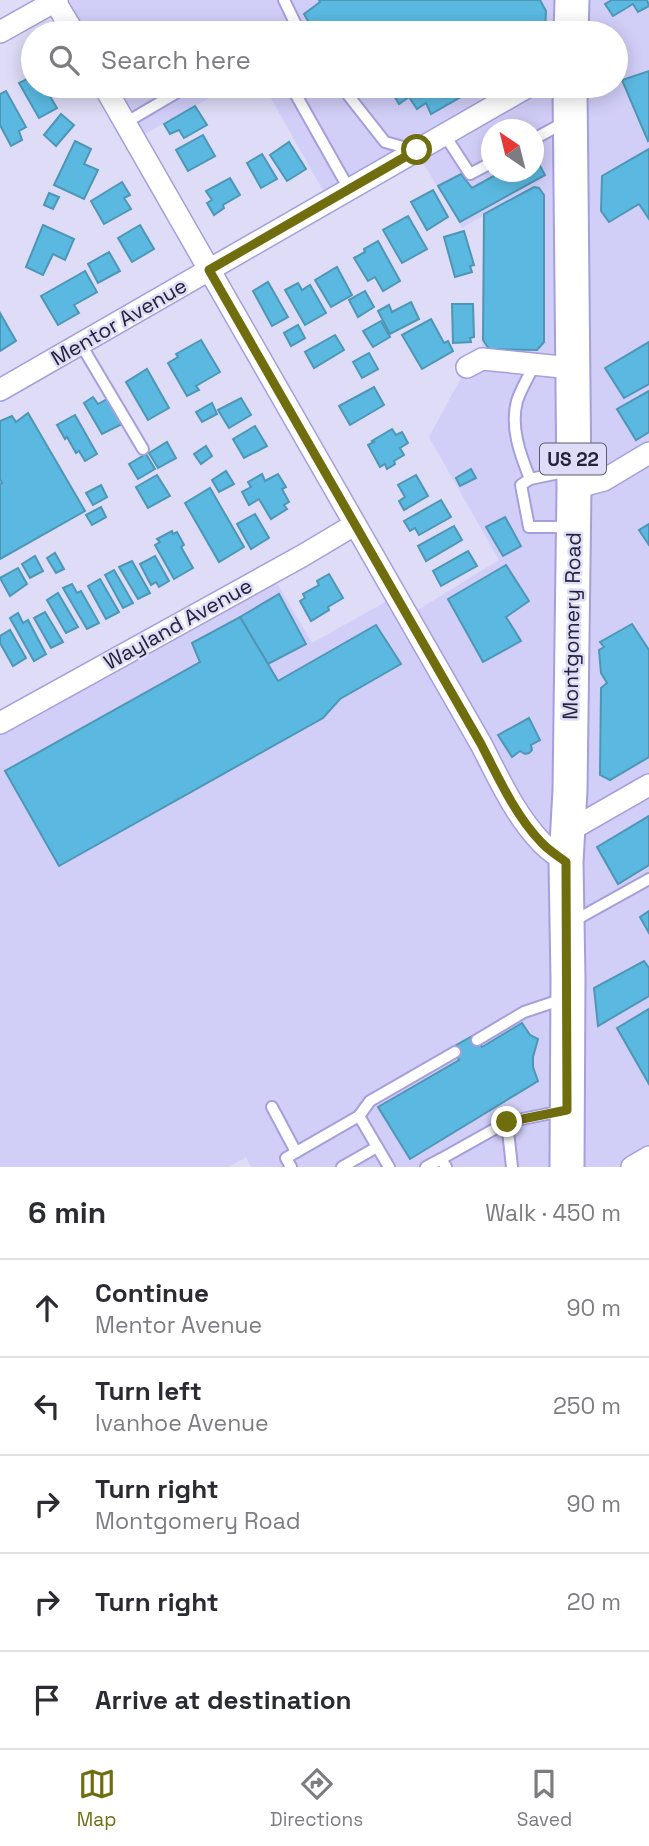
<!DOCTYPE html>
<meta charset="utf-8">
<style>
:root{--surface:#fff;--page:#f7f7f7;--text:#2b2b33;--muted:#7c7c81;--line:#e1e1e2;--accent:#6f6d0e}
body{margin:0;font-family:"Space Grotesk",sans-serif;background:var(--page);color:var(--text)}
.compass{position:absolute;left:481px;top:119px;width:63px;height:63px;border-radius:50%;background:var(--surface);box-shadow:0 4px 18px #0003;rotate:325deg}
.stop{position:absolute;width:21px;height:21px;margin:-16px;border:5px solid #6f6d0e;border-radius:50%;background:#fff}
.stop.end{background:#6f6d0e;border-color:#fff;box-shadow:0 2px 7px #0008}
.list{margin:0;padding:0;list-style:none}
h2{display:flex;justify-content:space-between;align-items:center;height:91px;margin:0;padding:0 28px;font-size:30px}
h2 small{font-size:23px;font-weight:400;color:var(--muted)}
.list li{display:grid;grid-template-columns:46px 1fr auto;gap:21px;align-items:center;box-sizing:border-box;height:98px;padding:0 28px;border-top:2px solid var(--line)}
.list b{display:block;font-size:26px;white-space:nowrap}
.list p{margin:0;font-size:23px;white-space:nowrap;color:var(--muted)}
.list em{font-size:23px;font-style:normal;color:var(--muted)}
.icon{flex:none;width:38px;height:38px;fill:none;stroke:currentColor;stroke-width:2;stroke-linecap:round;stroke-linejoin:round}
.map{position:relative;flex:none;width:649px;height:1167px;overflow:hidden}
.search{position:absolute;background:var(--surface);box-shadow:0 4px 18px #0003;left:21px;right:21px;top:21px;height:77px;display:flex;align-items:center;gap:18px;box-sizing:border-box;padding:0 24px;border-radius:38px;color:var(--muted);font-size:26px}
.sheet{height:581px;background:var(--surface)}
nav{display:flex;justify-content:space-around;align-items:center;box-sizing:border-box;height:98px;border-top:2px solid var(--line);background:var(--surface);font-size:19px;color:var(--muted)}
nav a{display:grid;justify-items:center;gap:4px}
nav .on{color:var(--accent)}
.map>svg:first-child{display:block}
.built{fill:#d1cef8;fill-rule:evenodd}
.building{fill:#5bb9e1;stroke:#4d96b5;stroke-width:2}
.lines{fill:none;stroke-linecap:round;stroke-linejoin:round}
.lane-casing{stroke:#a59fdb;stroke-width:14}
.street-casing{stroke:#a59fdb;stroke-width:24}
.primary-casing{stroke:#a59fdb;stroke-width:37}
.lane{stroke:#fff;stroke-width:10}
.street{stroke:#fff;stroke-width:21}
.primary{stroke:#fff;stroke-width:33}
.route{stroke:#6f6d0e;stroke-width:9}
.labels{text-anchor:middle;stroke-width:5;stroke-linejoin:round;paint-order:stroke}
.shield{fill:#dedcf6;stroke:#5c5a72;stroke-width:2}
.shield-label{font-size:19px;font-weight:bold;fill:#242239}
.street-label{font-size:21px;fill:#242239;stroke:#dedcf6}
</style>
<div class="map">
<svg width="649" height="1167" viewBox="0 0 649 1167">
<rect width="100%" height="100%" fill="#dedcf6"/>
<g class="built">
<path d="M57,0H649V1167H251L246,1157L229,1167H0V723L271,573L312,643L396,596L408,616L499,560L429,437L467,367L482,359L484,215L462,228L416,151L329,201L264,86H616V33H74ZM491,130H534V172H491Z"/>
<polygon points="104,86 231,86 135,139"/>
</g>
<g class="building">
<polygon points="319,0 540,0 546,11 545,33 348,33 341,22 319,33 315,33 304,14 320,2"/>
<polygon points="612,0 647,0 649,6 638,12 633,4 613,16 605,4"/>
<polygon points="649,71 649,140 648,141 622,80"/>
<polygon points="33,76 33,86 44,86 57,108 39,118 19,83"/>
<polygon points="388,86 480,86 431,114 426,103 417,109 409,97 399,104"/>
<polygon points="6,91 26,127 19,131 22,140 11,146 0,125 0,94"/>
<polygon points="195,106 207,125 184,138 179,130 170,134 164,124"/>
<polygon points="61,114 74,125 56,146 44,135"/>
<polygon points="203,135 215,156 188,171 176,150"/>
<polygon points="75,141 91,149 84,164 98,170 84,199 54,185"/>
<polygon points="289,142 306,169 287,181 270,155"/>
<polygon points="649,149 649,219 639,204 609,222 601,211 602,176"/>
<polygon points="262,154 277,179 261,188 247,163"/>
<polygon points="534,155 545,175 460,222 438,186 461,174 472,188 501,172 534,172"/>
<polygon points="230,178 240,195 223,205 224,208 214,215 207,203 212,200 206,191"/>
<polygon points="122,182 130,195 124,198 131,209 104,224 91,201"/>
<polygon points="534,187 539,188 544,195 544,342 537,350 489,349 483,340 484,214"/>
<polygon points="433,190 448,217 427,230 411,202"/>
<polygon points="49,193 59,197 53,209 44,205"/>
<polygon points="408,216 427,249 402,263 383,230"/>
<polygon points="43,225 74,239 65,260 53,254 43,275 26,267"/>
<polygon points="140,225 154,249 132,262 118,238"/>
<polygon points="464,231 474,265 470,266 472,272 455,277 444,237"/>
<polygon points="378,241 400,281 383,291 375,277 368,281 354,258 365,252 364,249"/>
<polygon points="109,252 120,271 98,283 88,264"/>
<polygon points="337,267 352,295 331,307 315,280"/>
<polygon points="85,271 97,292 74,305 79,313 58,325 41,296"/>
<polygon points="268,282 288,317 272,326 253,291"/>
<polygon points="298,283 302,290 310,285 326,313 305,325 285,290"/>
<polygon points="365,291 374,307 358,317 349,300"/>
<polygon points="411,302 419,319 390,334 378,311 389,305 392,312"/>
<polygon points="452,304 473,304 474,337 470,338 471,342 453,343"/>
<polygon points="0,313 16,341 0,351"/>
<polygon points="431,319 444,343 448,341 453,351 422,369 402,335"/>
<polygon points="381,321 390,337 373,347 363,331"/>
<polygon points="298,325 305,338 291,346 284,333"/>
<polygon points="335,335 344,350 314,368 305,352"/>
<polygon points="201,340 220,372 196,386 199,390 187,396 168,363 178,357 176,354"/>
<polygon points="649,342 649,384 624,398 605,368"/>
<polygon points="369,353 378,369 362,378 353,362"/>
<polygon points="147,369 169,408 148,420 126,382"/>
<polygon points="374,387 384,405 350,425 339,406"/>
<polygon points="649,391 649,432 636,440 617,409"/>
<polygon points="93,397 98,404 107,399 122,424 102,434 84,403"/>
<polygon points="241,398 251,415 229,428 218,410"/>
<polygon points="212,403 217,414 202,422 196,412"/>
<polygon points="28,413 85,511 0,559 0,484 2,483 0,479 0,421 12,416 16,422"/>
<polygon points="75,415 97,454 85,461 79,451 76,453 67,437 65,439 57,425"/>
<polygon points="255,426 267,446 244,458 233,439"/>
<polygon points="392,429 396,435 402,432 408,443 400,448 404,455 394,461 395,464 387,469 385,464 380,467 368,445 374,442 372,441"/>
<polygon points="167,442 176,458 158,468 149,453"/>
<polygon points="206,446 212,456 201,464 194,454"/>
<polygon points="146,454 155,469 138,479 129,464"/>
<polygon points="471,469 476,478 460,486 456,478"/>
<polygon points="226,471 234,484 219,492 212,480"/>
<polygon points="262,474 265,481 278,474 286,487 282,489 289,502 284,505 287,509 271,519 259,499 249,505 242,492 251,487 248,482"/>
<polygon points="157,475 170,496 148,508 136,487"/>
<polygon points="416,475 428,496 404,510 399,501 405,497 398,485"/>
<polygon points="101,485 107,497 93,505 86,493"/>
<polygon points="210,488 244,547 219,562 185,503"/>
<polygon points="441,500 451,517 419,535 415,528 410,531 404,521"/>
<polygon points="101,507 106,517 92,525 86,515"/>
<polygon points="255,514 269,538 251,549 237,524"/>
<polygon points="505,517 521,546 503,556 486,527"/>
<polygon points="649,524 649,545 639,530"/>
<polygon points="454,526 462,540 426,561 418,546"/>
<polygon points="172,531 173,534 177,532 184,545 181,547 193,568 174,579 155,545 160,542 157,539"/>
<polygon points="468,551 477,566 441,586 433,571"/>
<polygon points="55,553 64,569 56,573 47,558"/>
<polygon points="35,556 43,571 30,578 22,564"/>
<polygon points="155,556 169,581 159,587 156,582 151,585 140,564"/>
<polygon points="132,561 150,593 138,599 119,567"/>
<polygon points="506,565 529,601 506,617 521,641 483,662 448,599"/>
<polygon points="18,568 27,584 10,596 0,578"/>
<polygon points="114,570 133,603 123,608 105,575"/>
<polygon points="329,574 343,598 328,607 329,610 311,621 300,601 305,598 303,594 319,585 317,581"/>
<polygon points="100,579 119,612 106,619 88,586"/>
<polygon points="72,584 77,593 81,591 99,623 87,629 63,588"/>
<polygon points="58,593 78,627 66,633 47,600"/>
<polygon points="279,594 306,644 268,664 240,617"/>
<polygon points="45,612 63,642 51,648 34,618"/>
<polygon points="18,613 23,623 28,620 46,654 34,661 10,618"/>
<polygon points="240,617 278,681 376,625 401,664 340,699 323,718 59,866 5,771 200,662 192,643"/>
<polygon points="632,624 649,650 649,757 610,780 600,775 601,688 607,683 601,673 599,650 604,647 600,642"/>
<polygon points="10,630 26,658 13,666 0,643 0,636"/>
<polygon points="529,718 540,740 531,745 532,750 529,753 525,754 520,751 512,757 498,735"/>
<polygon points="649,816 649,865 618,884 597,847"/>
<polygon points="649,911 649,933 640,917"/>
<polygon points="644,961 649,968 649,996 598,1026 594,988"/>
<polygon points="649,1009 649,1084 617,1028"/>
<polygon points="522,1023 530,1035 538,1039 533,1057 533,1067 538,1081 410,1159 378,1107 459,1060 453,1047 474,1035 482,1047"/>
</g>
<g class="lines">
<defs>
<g id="lane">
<polyline points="284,0 300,33"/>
<polyline points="291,86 349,189"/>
<polyline points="341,86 385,142 414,150"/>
<polyline points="125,123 188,86"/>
<polyline points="444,134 470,174 491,163"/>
<polyline points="534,139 565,122"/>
<polyline points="80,343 143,449"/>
<polyline points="569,471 530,479 521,485 529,527 570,527"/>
<path d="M530,479C520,454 510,427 517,401C521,389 529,376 534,365"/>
<polyline points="572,922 649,879"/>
<polyline points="477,1040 524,1012 563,999"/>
<polyline points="272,1107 296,1152"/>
<polyline points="359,1116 370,1101 455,1052"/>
<polyline points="507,1122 512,1167"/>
<polyline points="291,1167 286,1158 359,1116 389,1167"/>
<polyline points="342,1167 377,1147"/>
<polyline points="426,1167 441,1159"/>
<polyline points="446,1167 441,1159 507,1122 562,1111"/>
</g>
<g id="street">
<polyline points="54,0 74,33"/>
<polyline points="0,32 57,0"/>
<path d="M104,86L481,744C498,777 515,815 541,842C548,850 558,856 566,862"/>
<polyline points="467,367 482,359 572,368"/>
<polyline points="0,390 529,86"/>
<polyline points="574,488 604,480 649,453"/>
<polyline points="0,723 302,556 354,525"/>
<polyline points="567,832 649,785"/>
<polyline points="632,1167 649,1157"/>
</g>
<g id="primary">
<polyline points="571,33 572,0"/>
<polyline points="567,1167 568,979 566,862 570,790 574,488 570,86"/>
</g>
</defs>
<use href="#lane" class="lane-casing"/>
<use href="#street" class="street-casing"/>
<use href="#primary" class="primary-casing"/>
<use href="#lane" class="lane"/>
<use href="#street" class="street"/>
<use href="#primary" class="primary"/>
</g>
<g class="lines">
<path class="route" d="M417,150L209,270L481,744C498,777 515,815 541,842C548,850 558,856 566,862L567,1110L507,1122"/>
</g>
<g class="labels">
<rect class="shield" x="540" y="443.5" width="66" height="31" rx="5"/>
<g class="shield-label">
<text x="573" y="466">US 22</text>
</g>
<g class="street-label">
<text transform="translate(119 322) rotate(-30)" y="7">Mentor Avenue</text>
<text transform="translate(178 624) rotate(-29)" y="7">Wayland Avenue</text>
<text transform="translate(572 626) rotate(-89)" y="7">Montgomery Road</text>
</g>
</g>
</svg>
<svg class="compass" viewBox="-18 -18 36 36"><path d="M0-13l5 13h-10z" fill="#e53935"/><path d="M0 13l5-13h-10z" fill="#7c7c81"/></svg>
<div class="stop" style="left:417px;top:150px"></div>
<div class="stop end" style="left:507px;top:1122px"></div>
<div class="search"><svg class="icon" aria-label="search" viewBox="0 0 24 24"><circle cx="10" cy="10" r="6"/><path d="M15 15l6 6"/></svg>Search here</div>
</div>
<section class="sheet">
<h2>6 min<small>Walk · 450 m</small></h2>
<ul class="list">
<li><svg class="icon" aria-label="ahead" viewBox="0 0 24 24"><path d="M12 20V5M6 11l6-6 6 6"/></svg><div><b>Continue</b><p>Mentor Avenue</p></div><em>90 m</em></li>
<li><svg class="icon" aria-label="left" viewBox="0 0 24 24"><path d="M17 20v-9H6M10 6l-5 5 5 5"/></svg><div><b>Turn left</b><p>Ivanhoe Avenue</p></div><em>250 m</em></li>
<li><svg class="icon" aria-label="right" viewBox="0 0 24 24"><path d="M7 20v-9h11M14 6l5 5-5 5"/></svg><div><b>Turn right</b><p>Montgomery Road</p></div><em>90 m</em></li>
<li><svg class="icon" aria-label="right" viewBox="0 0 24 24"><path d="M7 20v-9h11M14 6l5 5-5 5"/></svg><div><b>Turn right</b></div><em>20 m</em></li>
<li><svg class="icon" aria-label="arrive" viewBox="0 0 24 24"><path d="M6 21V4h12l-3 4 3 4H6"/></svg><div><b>Arrive at destination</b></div></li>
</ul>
</section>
<nav>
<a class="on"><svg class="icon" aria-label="map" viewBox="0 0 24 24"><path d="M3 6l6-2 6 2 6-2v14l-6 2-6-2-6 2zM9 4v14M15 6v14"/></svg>Map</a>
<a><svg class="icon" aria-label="directions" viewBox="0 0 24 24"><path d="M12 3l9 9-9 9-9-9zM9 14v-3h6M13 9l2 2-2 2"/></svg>Directions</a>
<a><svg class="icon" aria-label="saved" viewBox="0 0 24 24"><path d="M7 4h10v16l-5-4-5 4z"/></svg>Saved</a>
</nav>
